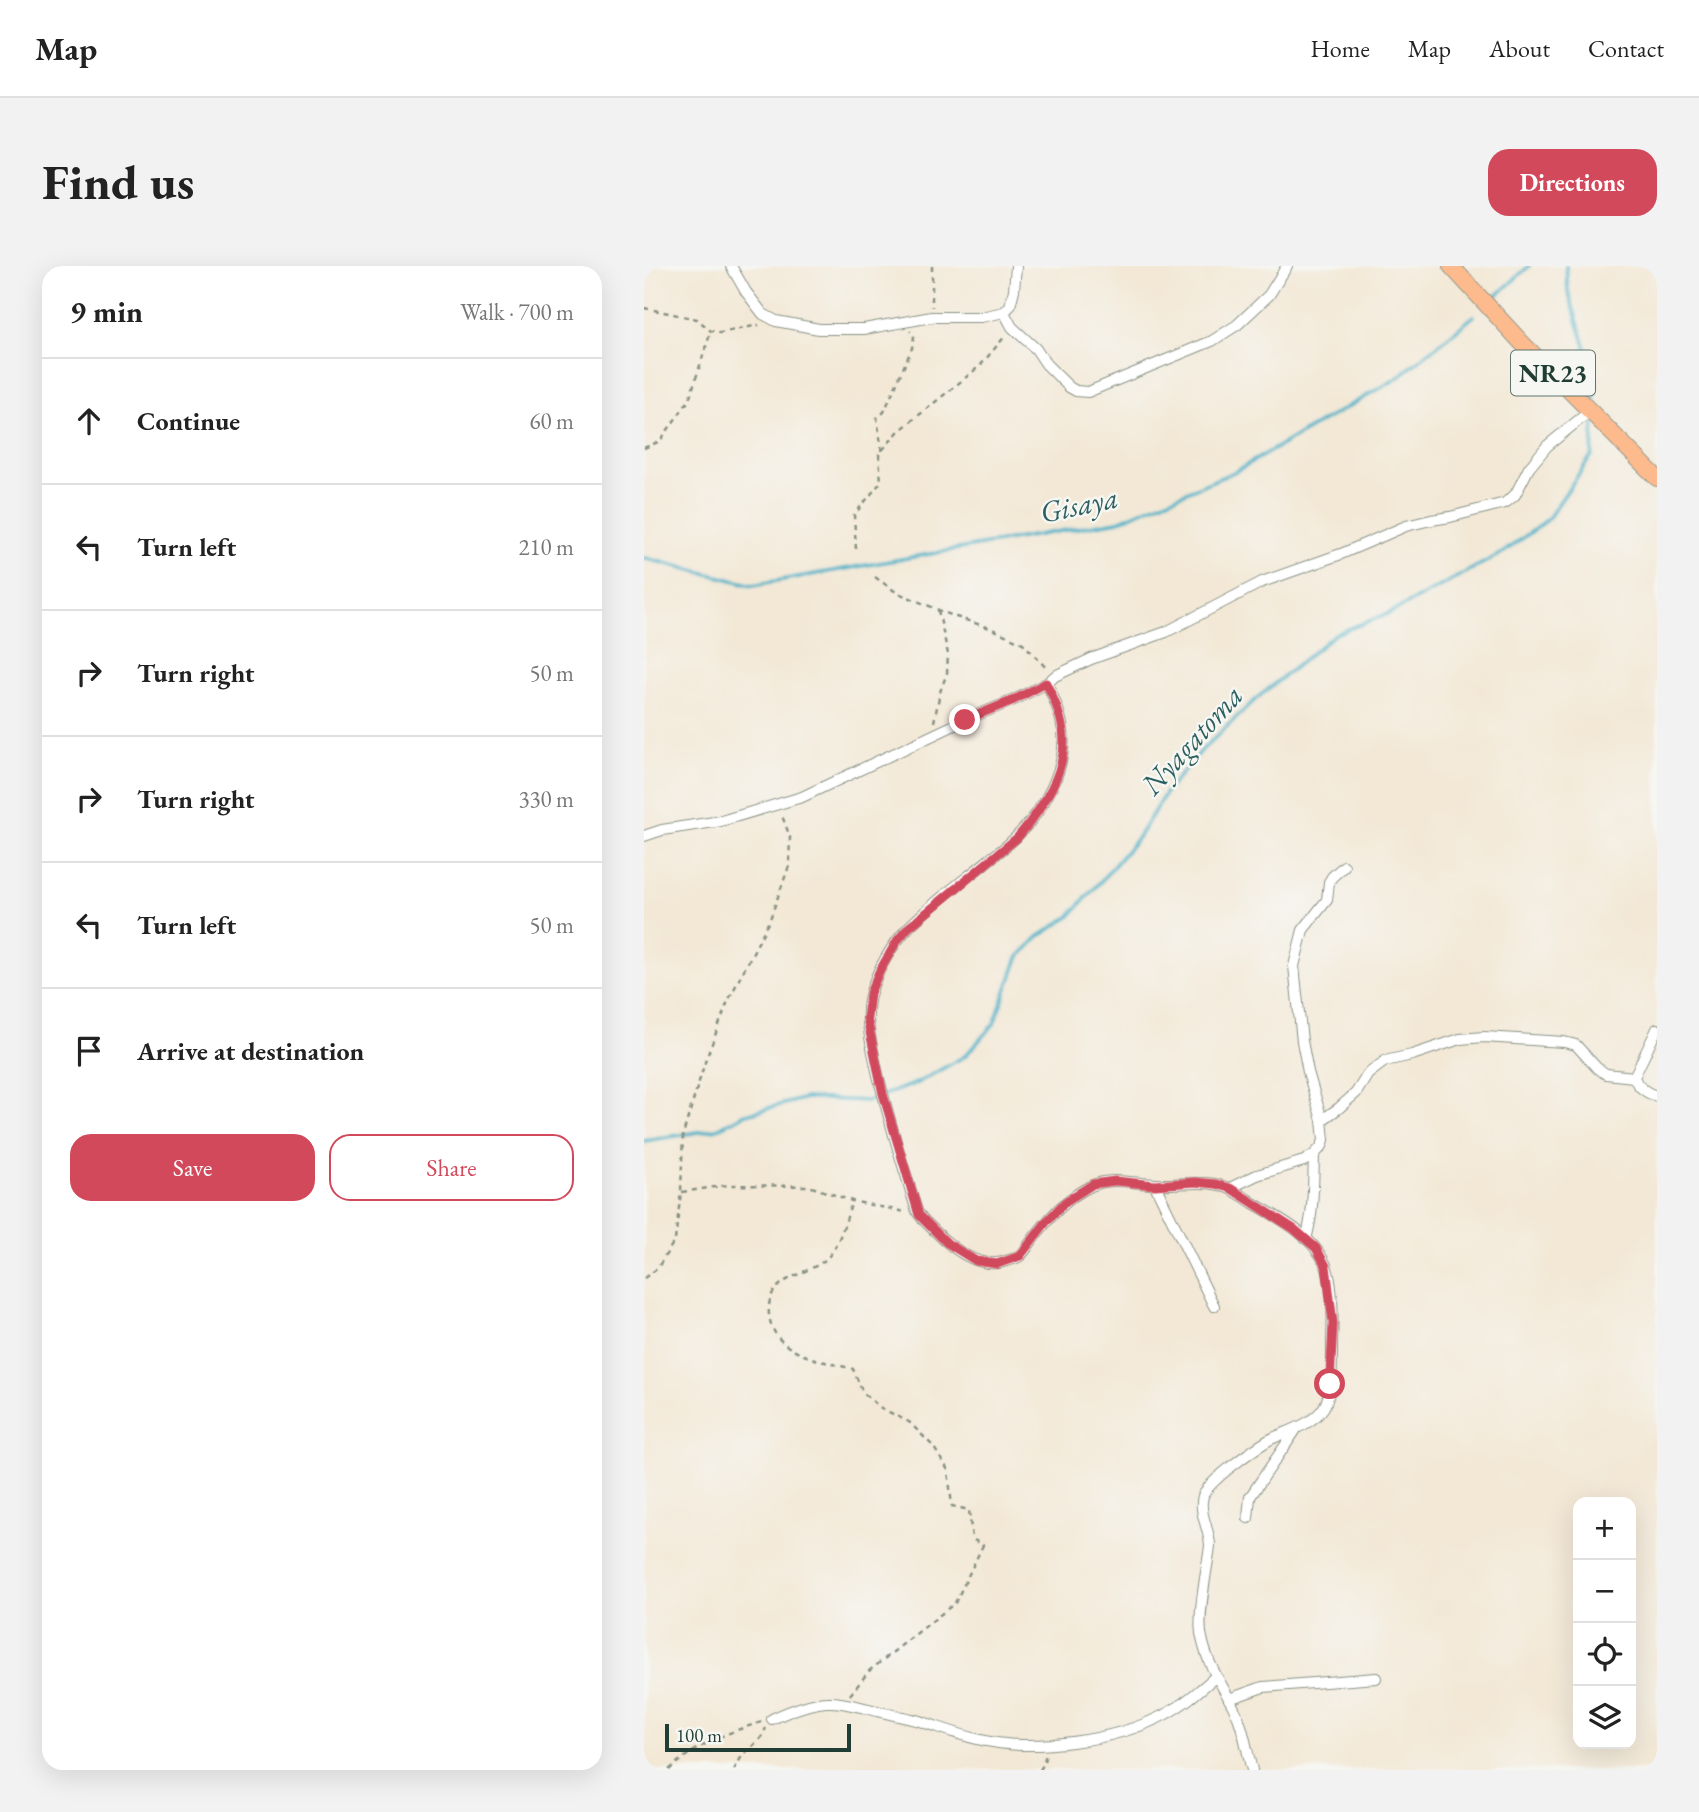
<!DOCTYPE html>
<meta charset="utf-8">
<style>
:root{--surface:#fff;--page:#f2f2f2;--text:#222;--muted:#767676;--line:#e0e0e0;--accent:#d1495b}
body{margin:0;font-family:"EB Garamond",serif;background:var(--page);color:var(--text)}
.controls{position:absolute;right:21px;bottom:21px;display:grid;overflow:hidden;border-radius:14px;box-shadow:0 7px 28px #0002}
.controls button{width:63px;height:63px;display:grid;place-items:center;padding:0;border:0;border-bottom:2px solid var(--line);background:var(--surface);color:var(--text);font:35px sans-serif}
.scale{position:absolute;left:21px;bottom:18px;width:186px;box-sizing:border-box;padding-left:7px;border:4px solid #1f3d34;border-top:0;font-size:19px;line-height:24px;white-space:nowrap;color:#1f3d34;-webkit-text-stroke:5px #f6f6f2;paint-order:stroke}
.stop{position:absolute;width:21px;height:21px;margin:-16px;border:5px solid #d1495b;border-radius:50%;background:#fff}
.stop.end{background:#d1495b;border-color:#fff;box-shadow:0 2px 7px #0008}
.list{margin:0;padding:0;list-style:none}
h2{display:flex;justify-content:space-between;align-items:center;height:91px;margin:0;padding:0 28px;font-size:30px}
h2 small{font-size:23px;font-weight:400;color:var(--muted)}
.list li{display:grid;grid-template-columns:46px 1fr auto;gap:21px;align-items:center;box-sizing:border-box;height:126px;padding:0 28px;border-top:2px solid var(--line)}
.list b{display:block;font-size:26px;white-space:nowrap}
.list em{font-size:23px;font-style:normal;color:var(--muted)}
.actions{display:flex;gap:14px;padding:21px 28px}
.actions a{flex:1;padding:16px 0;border:2px solid var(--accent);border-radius:21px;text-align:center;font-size:24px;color:var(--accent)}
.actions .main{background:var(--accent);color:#fff}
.icon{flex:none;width:38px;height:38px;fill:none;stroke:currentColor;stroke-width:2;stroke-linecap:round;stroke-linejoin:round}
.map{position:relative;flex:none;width:1013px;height:1504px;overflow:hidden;border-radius:21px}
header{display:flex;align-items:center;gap:42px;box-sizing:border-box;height:98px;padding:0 35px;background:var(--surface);border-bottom:2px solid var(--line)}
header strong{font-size:33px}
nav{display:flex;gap:38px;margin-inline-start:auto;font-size:24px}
.intro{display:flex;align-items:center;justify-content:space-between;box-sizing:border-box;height:168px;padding:0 42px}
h1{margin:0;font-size:49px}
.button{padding:18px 32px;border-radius:21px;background:var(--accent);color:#fff;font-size:24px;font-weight:700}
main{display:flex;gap:42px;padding:0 42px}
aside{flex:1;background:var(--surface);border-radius:21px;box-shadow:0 7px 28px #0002}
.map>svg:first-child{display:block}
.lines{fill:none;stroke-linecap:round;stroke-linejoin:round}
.stream{stroke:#49b1c8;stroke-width:3.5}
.minor-casing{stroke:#899285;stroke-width:12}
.primary-casing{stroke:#899285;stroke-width:18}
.path{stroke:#899285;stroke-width:2.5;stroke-dasharray:5 5;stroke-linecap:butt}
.minor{stroke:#fff;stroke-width:10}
.primary{stroke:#fcba8d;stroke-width:16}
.route{stroke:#d1495b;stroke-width:9}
.labels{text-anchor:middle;stroke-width:5;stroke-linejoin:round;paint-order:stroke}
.shield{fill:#f6f6f2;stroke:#60746d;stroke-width:2}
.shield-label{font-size:26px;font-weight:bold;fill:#1f3d34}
.water-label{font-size:30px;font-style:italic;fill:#2c6060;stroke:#f6f6f2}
</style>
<header>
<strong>Map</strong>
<nav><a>Home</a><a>Map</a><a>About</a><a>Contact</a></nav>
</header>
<div class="intro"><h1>Find us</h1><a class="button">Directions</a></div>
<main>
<aside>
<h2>9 min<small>Walk · 700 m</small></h2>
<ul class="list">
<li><svg class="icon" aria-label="ahead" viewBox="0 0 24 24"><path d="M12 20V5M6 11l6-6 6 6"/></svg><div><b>Continue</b></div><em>60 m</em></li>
<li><svg class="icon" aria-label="left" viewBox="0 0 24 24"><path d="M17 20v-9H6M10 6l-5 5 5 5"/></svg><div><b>Turn left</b></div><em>210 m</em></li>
<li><svg class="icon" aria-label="right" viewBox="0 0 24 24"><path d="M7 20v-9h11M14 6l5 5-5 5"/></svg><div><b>Turn right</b></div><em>50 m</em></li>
<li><svg class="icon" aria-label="right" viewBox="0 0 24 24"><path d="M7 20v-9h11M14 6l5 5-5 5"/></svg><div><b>Turn right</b></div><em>330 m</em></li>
<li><svg class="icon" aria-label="left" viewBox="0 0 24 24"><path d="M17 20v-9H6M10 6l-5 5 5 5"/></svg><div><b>Turn left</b></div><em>50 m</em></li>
<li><svg class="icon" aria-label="arrive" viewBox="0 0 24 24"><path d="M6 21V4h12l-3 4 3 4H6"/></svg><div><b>Arrive at destination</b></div></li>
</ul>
<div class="actions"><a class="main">Save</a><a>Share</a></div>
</aside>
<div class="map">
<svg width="1013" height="1504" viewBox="0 0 1013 1504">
<rect width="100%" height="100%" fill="#f6f6f2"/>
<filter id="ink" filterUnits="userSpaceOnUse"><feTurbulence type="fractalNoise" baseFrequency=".0143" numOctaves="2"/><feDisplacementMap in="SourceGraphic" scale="14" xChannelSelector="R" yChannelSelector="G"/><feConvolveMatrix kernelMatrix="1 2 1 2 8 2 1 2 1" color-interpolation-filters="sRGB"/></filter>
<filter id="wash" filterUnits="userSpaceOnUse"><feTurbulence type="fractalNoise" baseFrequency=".00686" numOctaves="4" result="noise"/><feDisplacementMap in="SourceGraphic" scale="28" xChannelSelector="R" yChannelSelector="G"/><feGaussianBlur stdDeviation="1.57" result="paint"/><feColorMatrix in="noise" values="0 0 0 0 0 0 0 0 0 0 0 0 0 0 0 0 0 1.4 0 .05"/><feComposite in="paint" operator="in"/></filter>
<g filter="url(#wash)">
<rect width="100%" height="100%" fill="#f3e8d6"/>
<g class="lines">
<g class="stream">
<polyline points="922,0 924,25 952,115 950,141"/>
<polyline points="848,34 885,0"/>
<polyline points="0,292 109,319 474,255 592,205 752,113 830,50"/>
<polyline points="0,875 73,863 99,849 162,832 223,835 273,817 321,790 350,758 374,692 394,671 425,651 451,622 495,570 524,523 558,484 612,433 691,368 746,347 860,286 903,254 948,189 950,156"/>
</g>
</g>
</g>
<g filter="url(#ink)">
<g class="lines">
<defs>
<g id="minor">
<polyline points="87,0 102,26 119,48 132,55 175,63 220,63 288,51 337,51 360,46 366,40 370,24 372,0"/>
<polyline points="360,46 368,61 392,83 402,98 425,121 432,125 444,126 568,75 593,59 625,29 643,0"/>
<path d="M403,417C410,433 417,448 419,465C423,503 400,543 374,569C364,580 352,588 341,597C315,618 286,639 263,663C248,679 233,704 227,726C219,752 228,779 233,805C241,838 250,870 260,903C265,917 268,931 273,945C277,953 286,960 292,966C310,984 336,1004 362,995C367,993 372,993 376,990C381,986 385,978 389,973C405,952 423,931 447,920C468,910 491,918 512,918C532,919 551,915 570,918C585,920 597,929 609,937C635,952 667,968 681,997C690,1017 689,1054 688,1076C688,1093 689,1126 680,1141C669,1159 643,1165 625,1174C610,1183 564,1215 559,1230C554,1247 566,1264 566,1280C563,1304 554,1345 557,1367C563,1403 581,1420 594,1451C601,1469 603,1486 608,1504"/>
<polyline points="0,570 18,564 77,555 158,531 321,454 370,434 403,417 411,410 447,393 522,366 618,316 697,288 762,260 787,254 806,251 861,237 871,229 885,202 903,180 946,145"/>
<path d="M1013,763L990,811C993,821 1004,828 1013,830"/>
<polyline points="678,854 695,842 712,827 724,808 741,795 768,789 816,773 840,771 920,776 932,779 953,802 962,808 990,811"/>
<polyline points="511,919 570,1040"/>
<polyline points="586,922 613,909 660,895 670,889 678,880 680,874 678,854 664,806 658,775 650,700 659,664 683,634 685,616 688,611 700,600"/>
<path d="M662,973C670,946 669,917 670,889"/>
<polyline points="604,1252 606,1231 651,1165"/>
<polyline points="585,1433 619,1421 732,1412"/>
<path d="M128,1453C145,1445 164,1437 183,1436C197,1435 211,1440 225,1443C240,1447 256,1450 272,1454C292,1460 312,1468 333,1473C387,1487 471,1475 520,1449C539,1439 555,1425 571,1411"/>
</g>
<polyline id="primary" points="807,0 878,77 1013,212"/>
</defs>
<use href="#minor" class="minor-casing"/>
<use href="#primary" class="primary-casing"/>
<g class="path">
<polyline points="288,0 288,41"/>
<polyline points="0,42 53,53 67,65 76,67 115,59"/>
<polyline points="0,182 16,175 45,134 67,65"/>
<polyline points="238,185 233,152 240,146 268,82 270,71 266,65"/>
<polyline points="212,283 210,249 237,216 235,188 254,166 336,100 362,69"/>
<polyline points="231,311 252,326 309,350 346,362 379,377 404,404"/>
<polyline points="290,456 296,426 303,407 304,388 294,344"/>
<polyline points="38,926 84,919 165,920 208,935 261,946"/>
<polyline points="0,1012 13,1003 31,974 37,926 39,868 61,796 84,735 126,653 145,600 146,571 137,547"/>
<path d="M206,1429L225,1405L311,1337L339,1279L328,1273L325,1244L308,1240L304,1204L289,1180L265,1156L237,1142L219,1127L209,1103C176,1094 130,1089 125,1049C124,1038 126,1027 135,1020C146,1009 170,1004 182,993C194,983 203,951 208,935"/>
<path d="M25,1504C51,1479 84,1466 118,1456"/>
<polyline points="90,1504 98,1490 117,1472 122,1462"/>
<polyline points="396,1504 399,1499 402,1488"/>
</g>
<use href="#minor" class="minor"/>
<use href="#primary" class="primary"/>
</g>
</g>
<g class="lines" filter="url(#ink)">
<path class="route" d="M321,454L370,434L402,417C410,432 416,447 419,464C425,504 398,543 373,572L264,662L253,675L235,706L226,727L223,752L239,828L275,949L303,977L332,995L353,998L376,990L403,955L421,936L449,918L471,915L511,919L551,916L572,918L586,922L650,963L672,982L682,1000L689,1057L686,1118"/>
</g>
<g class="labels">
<rect class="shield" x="867" y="84.5" width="84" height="45" rx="5"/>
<g class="shield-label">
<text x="909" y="116">NR23</text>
</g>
<g class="water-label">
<text transform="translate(435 239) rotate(-12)" y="10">Gisaya</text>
<text transform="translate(548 474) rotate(-48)" y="10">Nyagatoma</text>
</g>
</g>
</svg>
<div class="controls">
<button>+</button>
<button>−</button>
<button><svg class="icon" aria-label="locate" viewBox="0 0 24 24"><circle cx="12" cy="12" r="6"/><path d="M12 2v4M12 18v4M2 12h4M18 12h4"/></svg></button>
<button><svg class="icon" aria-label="layers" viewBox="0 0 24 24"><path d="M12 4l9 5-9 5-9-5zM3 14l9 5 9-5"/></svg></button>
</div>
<div class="scale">100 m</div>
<div class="stop" style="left:686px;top:1118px"></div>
<div class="stop end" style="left:321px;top:454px"></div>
</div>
</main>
